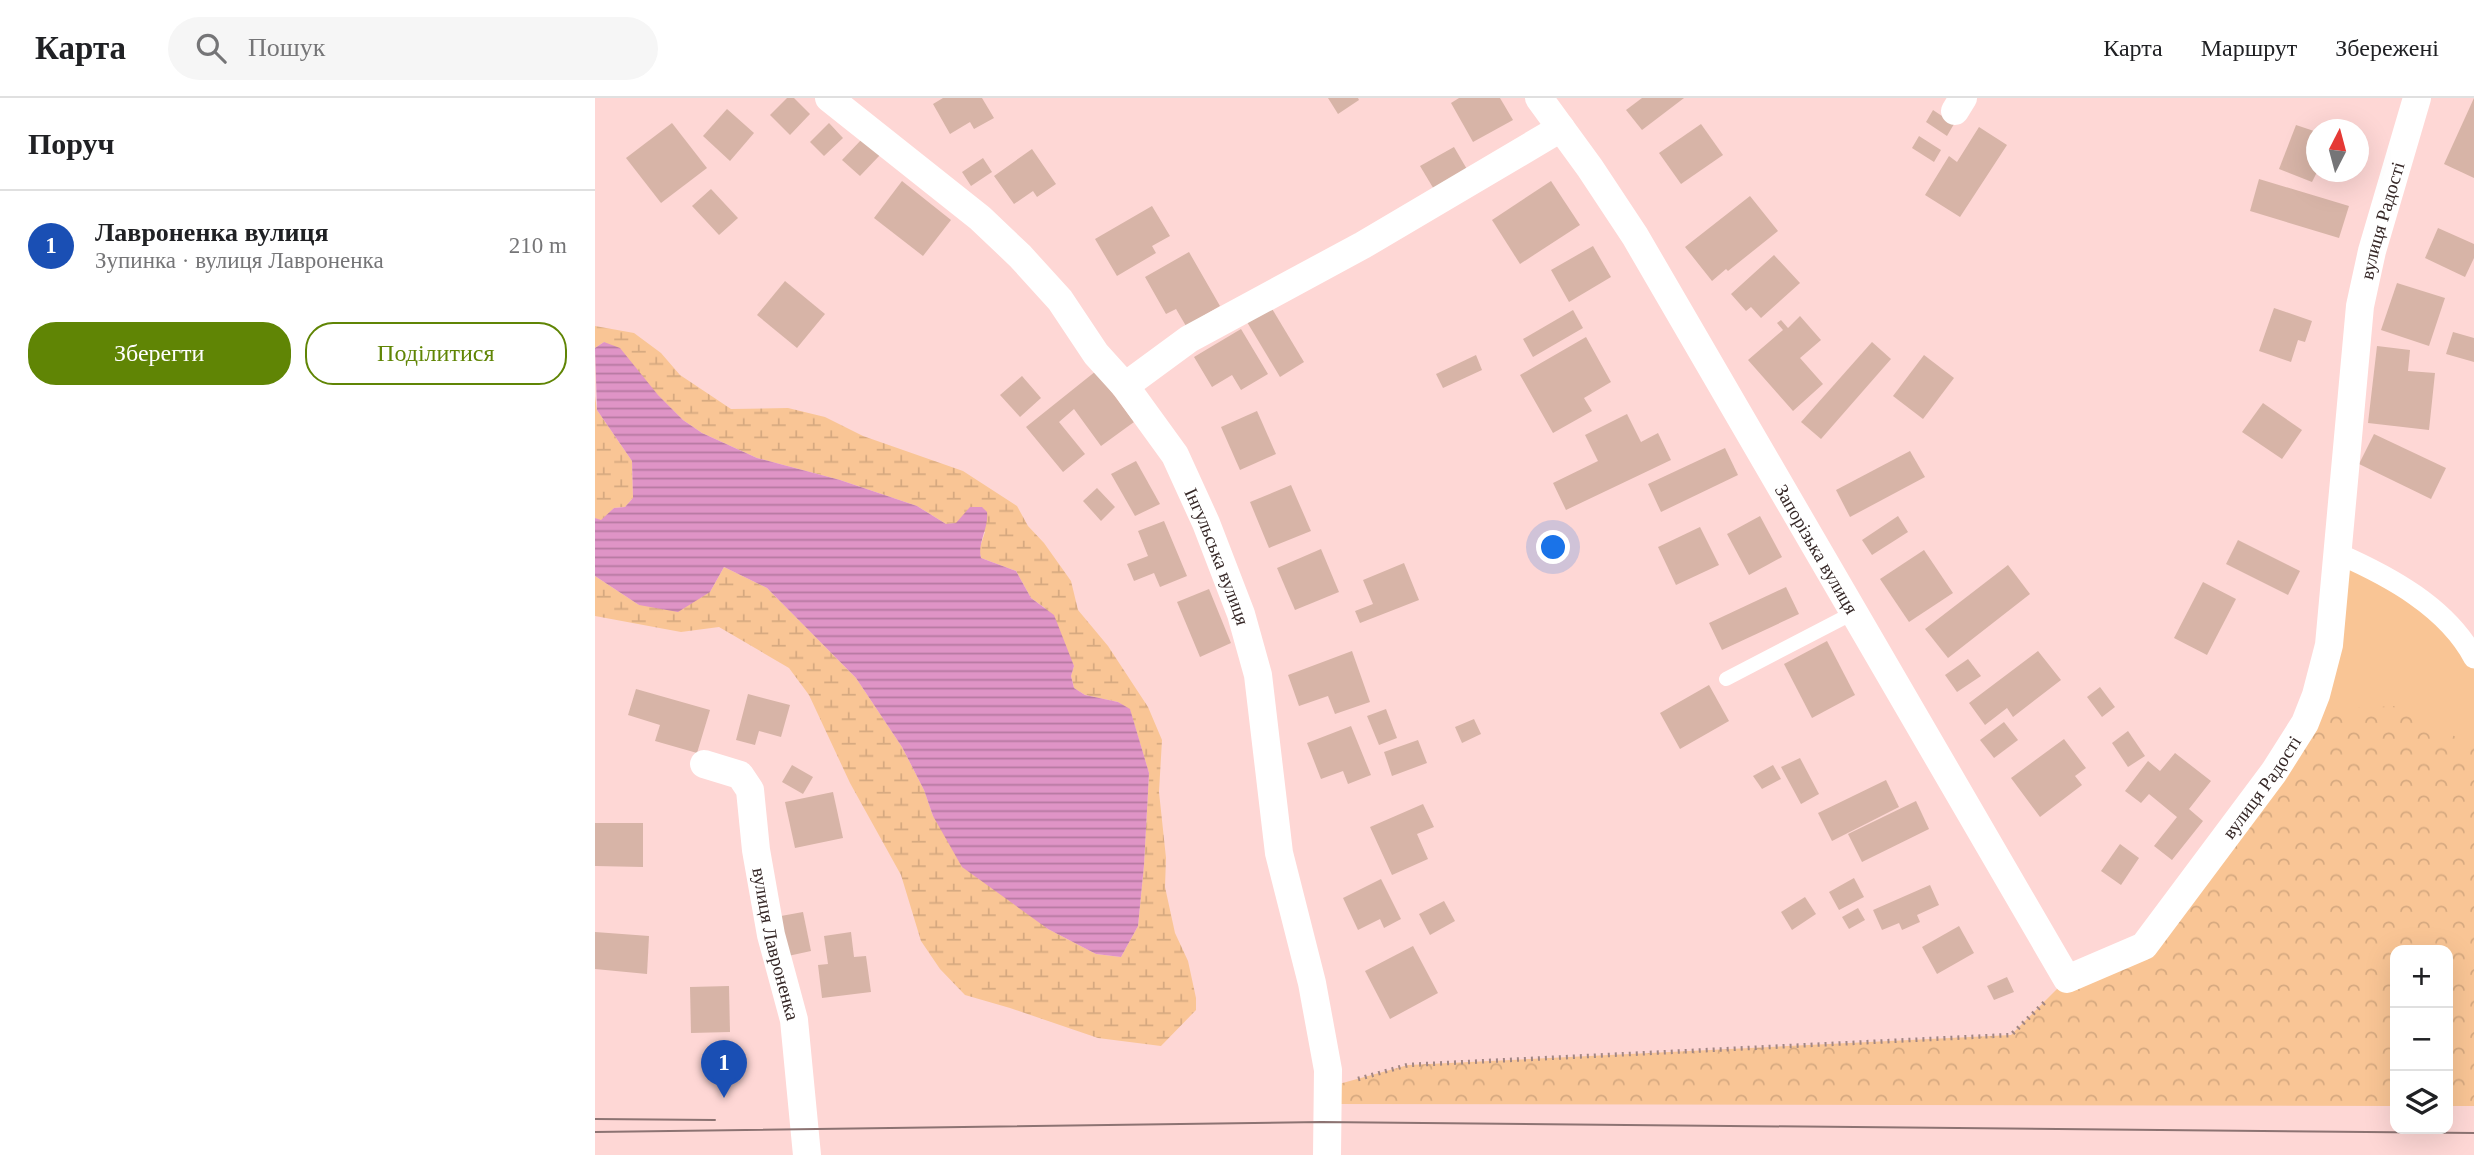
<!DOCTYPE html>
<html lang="uk">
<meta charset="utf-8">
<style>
:root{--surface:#fff;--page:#f6f6f6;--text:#202124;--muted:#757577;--line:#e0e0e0;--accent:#608505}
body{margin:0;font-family:"Times New Roman",serif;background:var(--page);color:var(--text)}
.controls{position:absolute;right:21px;bottom:21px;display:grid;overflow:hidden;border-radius:14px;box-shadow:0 7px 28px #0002}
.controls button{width:63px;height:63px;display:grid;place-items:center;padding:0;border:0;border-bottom:2px solid var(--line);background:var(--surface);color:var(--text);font:35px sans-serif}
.compass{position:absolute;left:1711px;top:21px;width:63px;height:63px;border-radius:50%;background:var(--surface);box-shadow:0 7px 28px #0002;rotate:6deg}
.you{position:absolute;left:959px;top:450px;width:24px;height:24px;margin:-18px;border:5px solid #fff;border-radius:50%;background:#1a73e8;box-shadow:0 0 0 10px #1a73e833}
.badge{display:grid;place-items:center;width:46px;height:46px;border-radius:50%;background:var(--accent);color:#fff;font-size:23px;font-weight:700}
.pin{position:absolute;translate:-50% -58px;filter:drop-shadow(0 2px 4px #0008)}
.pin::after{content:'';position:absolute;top:37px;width:24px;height:21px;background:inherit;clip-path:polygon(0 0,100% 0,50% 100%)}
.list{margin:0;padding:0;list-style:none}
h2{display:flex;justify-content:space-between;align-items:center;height:91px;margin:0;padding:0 28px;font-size:30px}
h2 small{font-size:23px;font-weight:400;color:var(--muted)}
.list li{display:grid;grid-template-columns:46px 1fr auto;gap:21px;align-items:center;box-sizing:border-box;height:112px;padding:0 28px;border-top:2px solid var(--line)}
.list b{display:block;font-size:26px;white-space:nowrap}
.list p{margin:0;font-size:23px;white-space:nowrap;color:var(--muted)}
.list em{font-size:23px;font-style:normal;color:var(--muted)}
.actions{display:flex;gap:14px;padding:21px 28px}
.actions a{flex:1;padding:16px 0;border:2px solid var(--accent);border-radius:28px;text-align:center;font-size:24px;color:var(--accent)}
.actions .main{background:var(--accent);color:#fff}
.icon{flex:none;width:38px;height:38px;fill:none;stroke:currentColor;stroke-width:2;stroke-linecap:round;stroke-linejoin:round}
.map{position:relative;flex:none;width:1879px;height:1057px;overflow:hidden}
header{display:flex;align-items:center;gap:42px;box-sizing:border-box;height:98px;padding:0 35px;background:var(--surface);border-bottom:2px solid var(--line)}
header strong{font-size:33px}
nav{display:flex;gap:38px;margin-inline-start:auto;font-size:24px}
.search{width:490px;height:63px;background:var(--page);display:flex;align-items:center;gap:18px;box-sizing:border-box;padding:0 24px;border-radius:38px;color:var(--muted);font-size:26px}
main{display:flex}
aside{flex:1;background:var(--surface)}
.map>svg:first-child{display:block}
.grass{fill:#f9c595}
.forest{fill:url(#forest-crowns)}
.wetland{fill:url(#wetland-marsh)}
.water{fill:url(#water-rules)}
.building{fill:#d7b4a7}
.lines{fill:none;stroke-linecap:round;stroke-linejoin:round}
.path{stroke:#a18684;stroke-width:4.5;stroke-dasharray:2 5;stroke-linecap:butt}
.service{stroke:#fff;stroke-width:14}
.pedestrian{stroke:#fff;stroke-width:21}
.minor{stroke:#fff;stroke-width:28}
.tram{stroke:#8c7372;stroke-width:2}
.labels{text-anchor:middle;stroke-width:5;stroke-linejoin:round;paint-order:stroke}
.street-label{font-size:19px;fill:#362827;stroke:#fff}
</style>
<header>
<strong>Карта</strong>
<div class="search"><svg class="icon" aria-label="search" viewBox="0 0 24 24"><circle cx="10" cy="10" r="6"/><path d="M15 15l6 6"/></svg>Пошук</div>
<nav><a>Карта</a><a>Маршрут</a><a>Збережені</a></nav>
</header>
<main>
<aside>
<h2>Поруч<small></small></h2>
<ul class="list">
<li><span class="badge" style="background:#1a4fb4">1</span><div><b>Лавроненка вулиця</b><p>Зупинка · вулиця Лавроненка</p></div><em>210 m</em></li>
</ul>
<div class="actions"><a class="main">Зберегти</a><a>Поділитися</a></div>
</aside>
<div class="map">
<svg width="1879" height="1057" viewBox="0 0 1879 1057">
<defs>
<pattern id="forest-crowns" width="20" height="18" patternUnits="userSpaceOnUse" patternTransform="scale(1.75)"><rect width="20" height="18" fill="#f9c595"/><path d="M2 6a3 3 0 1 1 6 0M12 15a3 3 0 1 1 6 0" fill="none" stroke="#d6a980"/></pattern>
<pattern id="wetland-marsh" width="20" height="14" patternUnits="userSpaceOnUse" patternTransform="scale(1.75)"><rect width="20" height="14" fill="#f9c595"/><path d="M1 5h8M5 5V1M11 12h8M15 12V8" fill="none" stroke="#d6a980"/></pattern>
<pattern id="water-rules" width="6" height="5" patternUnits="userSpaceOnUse" patternTransform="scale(1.75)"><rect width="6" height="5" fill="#df94c6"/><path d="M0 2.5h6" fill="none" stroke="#b679a1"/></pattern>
</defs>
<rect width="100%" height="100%" fill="#fed7d5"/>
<polygon class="grass" points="1744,456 1780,472 1879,560 1879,650 1716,612"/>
<polygon class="forest" points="1799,608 1879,648 1879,1008 1853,1008 1853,852 1800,852 1800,1008 733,1006 733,989 813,967 1416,937 1472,881 1549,848 1716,612"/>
<g class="wetland">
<polygon points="0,228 39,235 66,255 85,277 136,311 193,310 230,319 268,338 368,373 422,408 433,428 449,445 476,483 483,512 513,548 553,609 567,642 564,694 571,760 570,789 580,835 593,863 601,900 601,912 566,948 503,940 415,910 370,897 345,871 326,843 306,777 255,685 214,597 194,570 124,529 86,534 0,518 0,478 44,507 115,494 129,469 172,490 261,580 307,649 329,692 338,718 453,831 501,856 526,859 543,828 549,767 554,675 535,612 523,604 490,597 479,590 476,578 479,568 450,510 436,500 421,473 386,460 384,452 390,434 361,425 351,426 322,408 245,382 162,360 107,335 88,322 9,244 0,250"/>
<polygon points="0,298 2,312 37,363 38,400 30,409 19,410 6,423 0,420"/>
</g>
<path class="water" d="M9,244L25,250L63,297L88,322L107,335L162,360L245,382L322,408L351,426L361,425L375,409H387L392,414C394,430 382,445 386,460L421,473L436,500L459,517L479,568L476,578L479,590L490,597L523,604L535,611L554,675L549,767L543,828L526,859L501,856L453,831L367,769L338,718L329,692L307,649L261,580L172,490L129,469L115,494L83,514L44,507L0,478V420L6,422L19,410L30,409L38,400L37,363L2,312L0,250Z"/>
<g class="building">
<polygon points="192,0 199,0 215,16 195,37 175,17"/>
<polygon points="348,0 387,0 399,20 379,31 375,24 355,36 338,6"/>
<polygon points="733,0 763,0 764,2 743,16"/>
<polygon points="864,0 905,0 918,22 878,44 856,5"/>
<polygon points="1047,0 1089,0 1047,32 1031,12"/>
<polygon points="1879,0 1879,80 1849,66"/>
<polygon points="132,11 159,35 135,63 108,38"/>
<polygon points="1338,12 1359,26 1352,38 1331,24"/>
<polygon points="77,25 112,70 66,105 31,60"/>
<polygon points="234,25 248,40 229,58 215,44"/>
<polygon points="1106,26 1128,57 1086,86 1064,55"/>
<polygon points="1701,27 1722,34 1722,74 1717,84 1684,71"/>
<polygon points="1384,29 1412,47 1365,119 1330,97 1354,58 1362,64"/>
<polygon points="1324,38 1346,52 1339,64 1317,50"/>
<polygon points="267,41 285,57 265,78 247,62"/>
<polygon points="859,49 873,73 840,93 825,68"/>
<polygon points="437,51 461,86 442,99 438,93 419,106 399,78"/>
<polygon points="388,60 397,74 376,88 367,74"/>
<polygon points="1664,81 1754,108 1744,140 1655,113"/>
<polygon points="307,83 356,122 328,158 279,120"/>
<polygon points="956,83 985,127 925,166 897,122"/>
<polygon points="116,91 143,120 124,137 97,108"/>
<polygon points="1155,98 1183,133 1133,173 1131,171 1117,183 1090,149"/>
<polygon points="557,108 575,138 557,148 561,155 522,178 500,141"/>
<polygon points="1843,130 1879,146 1879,160 1870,179 1830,160"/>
<polygon points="998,148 1016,179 974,204 956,172"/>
<polygon points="594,154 625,208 591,228 581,211 571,216 550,179"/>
<polygon points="1179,157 1205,185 1166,220 1156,209 1151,213 1136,196"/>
<polygon points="190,183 230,216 202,250 162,217"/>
<polygon points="1802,185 1850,200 1834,248 1786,232"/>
<polygon points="676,209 709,264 685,279 652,224"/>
<polygon points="1679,210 1717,223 1710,244 1703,242 1696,264 1664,253"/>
<polygon points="978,212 988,230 938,259 928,241"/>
<polygon points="1205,218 1226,242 1205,260 1228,286 1198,313 1153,262 1188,232 1182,225 1186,222 1193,230"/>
<polygon points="646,231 673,276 646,292 637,277 617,289 599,259"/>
<polygon points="1858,234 1879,240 1879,264 1851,256"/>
<polygon points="991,239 1016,284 989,300 997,313 958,335 925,277"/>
<polygon points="1277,244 1296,261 1226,341 1206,324"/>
<polygon points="1782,248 1815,252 1813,273 1840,275 1834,332 1773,325"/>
<polygon points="881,257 887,272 848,290 841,276"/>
<polygon points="1329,257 1359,280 1328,321 1298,298"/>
<polygon points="501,273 539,324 506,348 479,311 464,324 490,356 468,374 431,329"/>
<polygon points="427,278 446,300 425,319 405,297"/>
<polygon points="1668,305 1707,332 1687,361 1647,334"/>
<polygon points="662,313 681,356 645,372 626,329"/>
<polygon points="1032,316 1046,344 1063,335 1076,362 971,412 958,385 1003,363 990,337"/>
<polygon points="1779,336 1851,370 1836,401 1764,366"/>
<polygon points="1130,350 1143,377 1066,414 1053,386"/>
<polygon points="1315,353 1330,379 1255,419 1241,392"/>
<polygon points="541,363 565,406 540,418 516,376"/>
<polygon points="696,387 716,433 674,450 655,404"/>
<polygon points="502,390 520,409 506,423 488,403"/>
<polygon points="1165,418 1187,459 1154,477 1132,436"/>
<polygon points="1303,418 1313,434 1277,457 1267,442"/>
<polygon points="569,423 592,478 565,489 559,475 539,483 532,466 553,458 543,433"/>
<polygon points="1105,429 1124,467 1081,487 1063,449"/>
<polygon points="1643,442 1705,473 1693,497 1631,466"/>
<polygon points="726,451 744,494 700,512 682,470"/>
<polygon points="1329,452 1358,495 1314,524 1285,481"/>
<polygon points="809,465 824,502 765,525 760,513 778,506 768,482"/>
<polygon points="1413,467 1435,496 1353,560 1330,531"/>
<polygon points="1608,484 1641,501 1612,557 1579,540"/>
<polygon points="1191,489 1204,516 1127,552 1114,525"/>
<polygon points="614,491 636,545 605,559 582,504"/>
<polygon points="1232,543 1260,597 1217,620 1189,566"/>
<polygon points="757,553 775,604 740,616 733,598 704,608 693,577"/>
<polygon points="1443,553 1466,582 1418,619 1412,610 1390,627 1374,605"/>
<polygon points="1373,561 1386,578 1362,594 1350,577"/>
<polygon points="1114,587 1134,623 1085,651 1065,615"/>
<polygon points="1505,589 1520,609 1507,619 1492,599"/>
<polygon points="41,591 115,612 102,655 60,643 65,627 33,617"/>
<polygon points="153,596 195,607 186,639 164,633 160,647 141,642"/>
<polygon points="791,611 802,640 784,647 772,618"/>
<polygon points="879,621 886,636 867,645 860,629"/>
<polygon points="1409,624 1423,642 1399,660 1385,642"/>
<polygon points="756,628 776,677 753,686 748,673 726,681 712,645"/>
<polygon points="1533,633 1550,658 1533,669 1517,645"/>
<polygon points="1469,641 1491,670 1480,678 1487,687 1445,719 1416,680"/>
<polygon points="823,642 832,665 797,678 789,654"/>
<polygon points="1580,655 1616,683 1594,711 1608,723 1577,762 1559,748 1582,719 1554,696 1546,705 1530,693 1553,663 1565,673"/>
<polygon points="1205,660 1224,696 1206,706 1186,669"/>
<polygon points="197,667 218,679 208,696 187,684"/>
<polygon points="1178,667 1186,681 1167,691 1158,678"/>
<polygon points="1291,682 1304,709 1237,743 1223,715"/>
<polygon points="238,694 248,740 200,750 190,704"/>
<polygon points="1321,703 1334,731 1267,764 1253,736"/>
<polygon points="828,706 839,729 822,736 833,761 797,777 775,729"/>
<polygon points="0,725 48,725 48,769 0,768"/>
<polygon points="1525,746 1544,760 1526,787 1506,773"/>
<polygon points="1259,780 1269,799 1244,812 1234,794"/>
<polygon points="786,781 806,821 789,830 785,821 763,832 748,800"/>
<polygon points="1335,787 1344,807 1322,817 1325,824 1307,832 1304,825 1287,832 1278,812"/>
<polygon points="1210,799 1221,816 1197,832 1186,814"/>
<polygon points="849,803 860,823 835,837 824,816"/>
<polygon points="1263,810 1270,822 1254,831 1247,819"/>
<polygon points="208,814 216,853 193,858 186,818"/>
<polygon points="1364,828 1379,855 1342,876 1327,849"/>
<polygon points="0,834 54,838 52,876 0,871"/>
<polygon points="256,834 259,859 271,858 276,894 227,900 223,867 233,866 229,838"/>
<polygon points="818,848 843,895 795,921 770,873"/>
<polygon points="1412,879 1419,894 1399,902 1392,888"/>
<polygon points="134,888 135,934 96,935 95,889"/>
</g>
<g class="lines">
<polyline class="path" points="763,981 813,967 1416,937 1452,902"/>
<polyline class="service" points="1131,581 1258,515"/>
<path class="pedestrian" d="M1744,456C1794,478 1852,509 1879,560"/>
<g class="minor">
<path id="s1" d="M234,0L385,120L425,158L465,202L501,256L530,288L580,357L611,425L646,516L663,577L684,755L717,885L733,972L732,1057"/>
<path id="s2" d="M944,0L995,70L1040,138L1472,881L1549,848L1679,674L1710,625L1721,597L1734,547L1765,208L1777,153L1822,0"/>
<polyline points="1360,13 1368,0"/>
<polyline points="530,288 594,241 768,147 966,30"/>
<path id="s3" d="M109,666L145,677L155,692L161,752L176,837L199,922L212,1057"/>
</g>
<g class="tram">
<polyline points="0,1021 120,1022"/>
<polyline points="0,1034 726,1024 1879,1035"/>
</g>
</g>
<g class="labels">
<g class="street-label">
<text dy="7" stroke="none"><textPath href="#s2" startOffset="1897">вулиця Радості</textPath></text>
<text dy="7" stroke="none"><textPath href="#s2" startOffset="530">Запорізька вулиця</textPath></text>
<text dy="7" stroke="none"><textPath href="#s1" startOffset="611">Інгульська вулиця</textPath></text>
<text dy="7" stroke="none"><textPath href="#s2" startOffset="1309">вулиця Радості</textPath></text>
<text dy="7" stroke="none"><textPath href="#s3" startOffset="212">вулиця Лавроненка</textPath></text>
</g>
</g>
</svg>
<div class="controls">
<button>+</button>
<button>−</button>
<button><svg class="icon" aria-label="layers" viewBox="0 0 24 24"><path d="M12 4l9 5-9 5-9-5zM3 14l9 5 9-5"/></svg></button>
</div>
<svg class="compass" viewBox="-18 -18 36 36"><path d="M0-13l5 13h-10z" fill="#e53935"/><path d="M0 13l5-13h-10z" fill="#757577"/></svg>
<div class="you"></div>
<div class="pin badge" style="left:129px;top:1000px;background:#1a4fb4">1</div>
</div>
</main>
